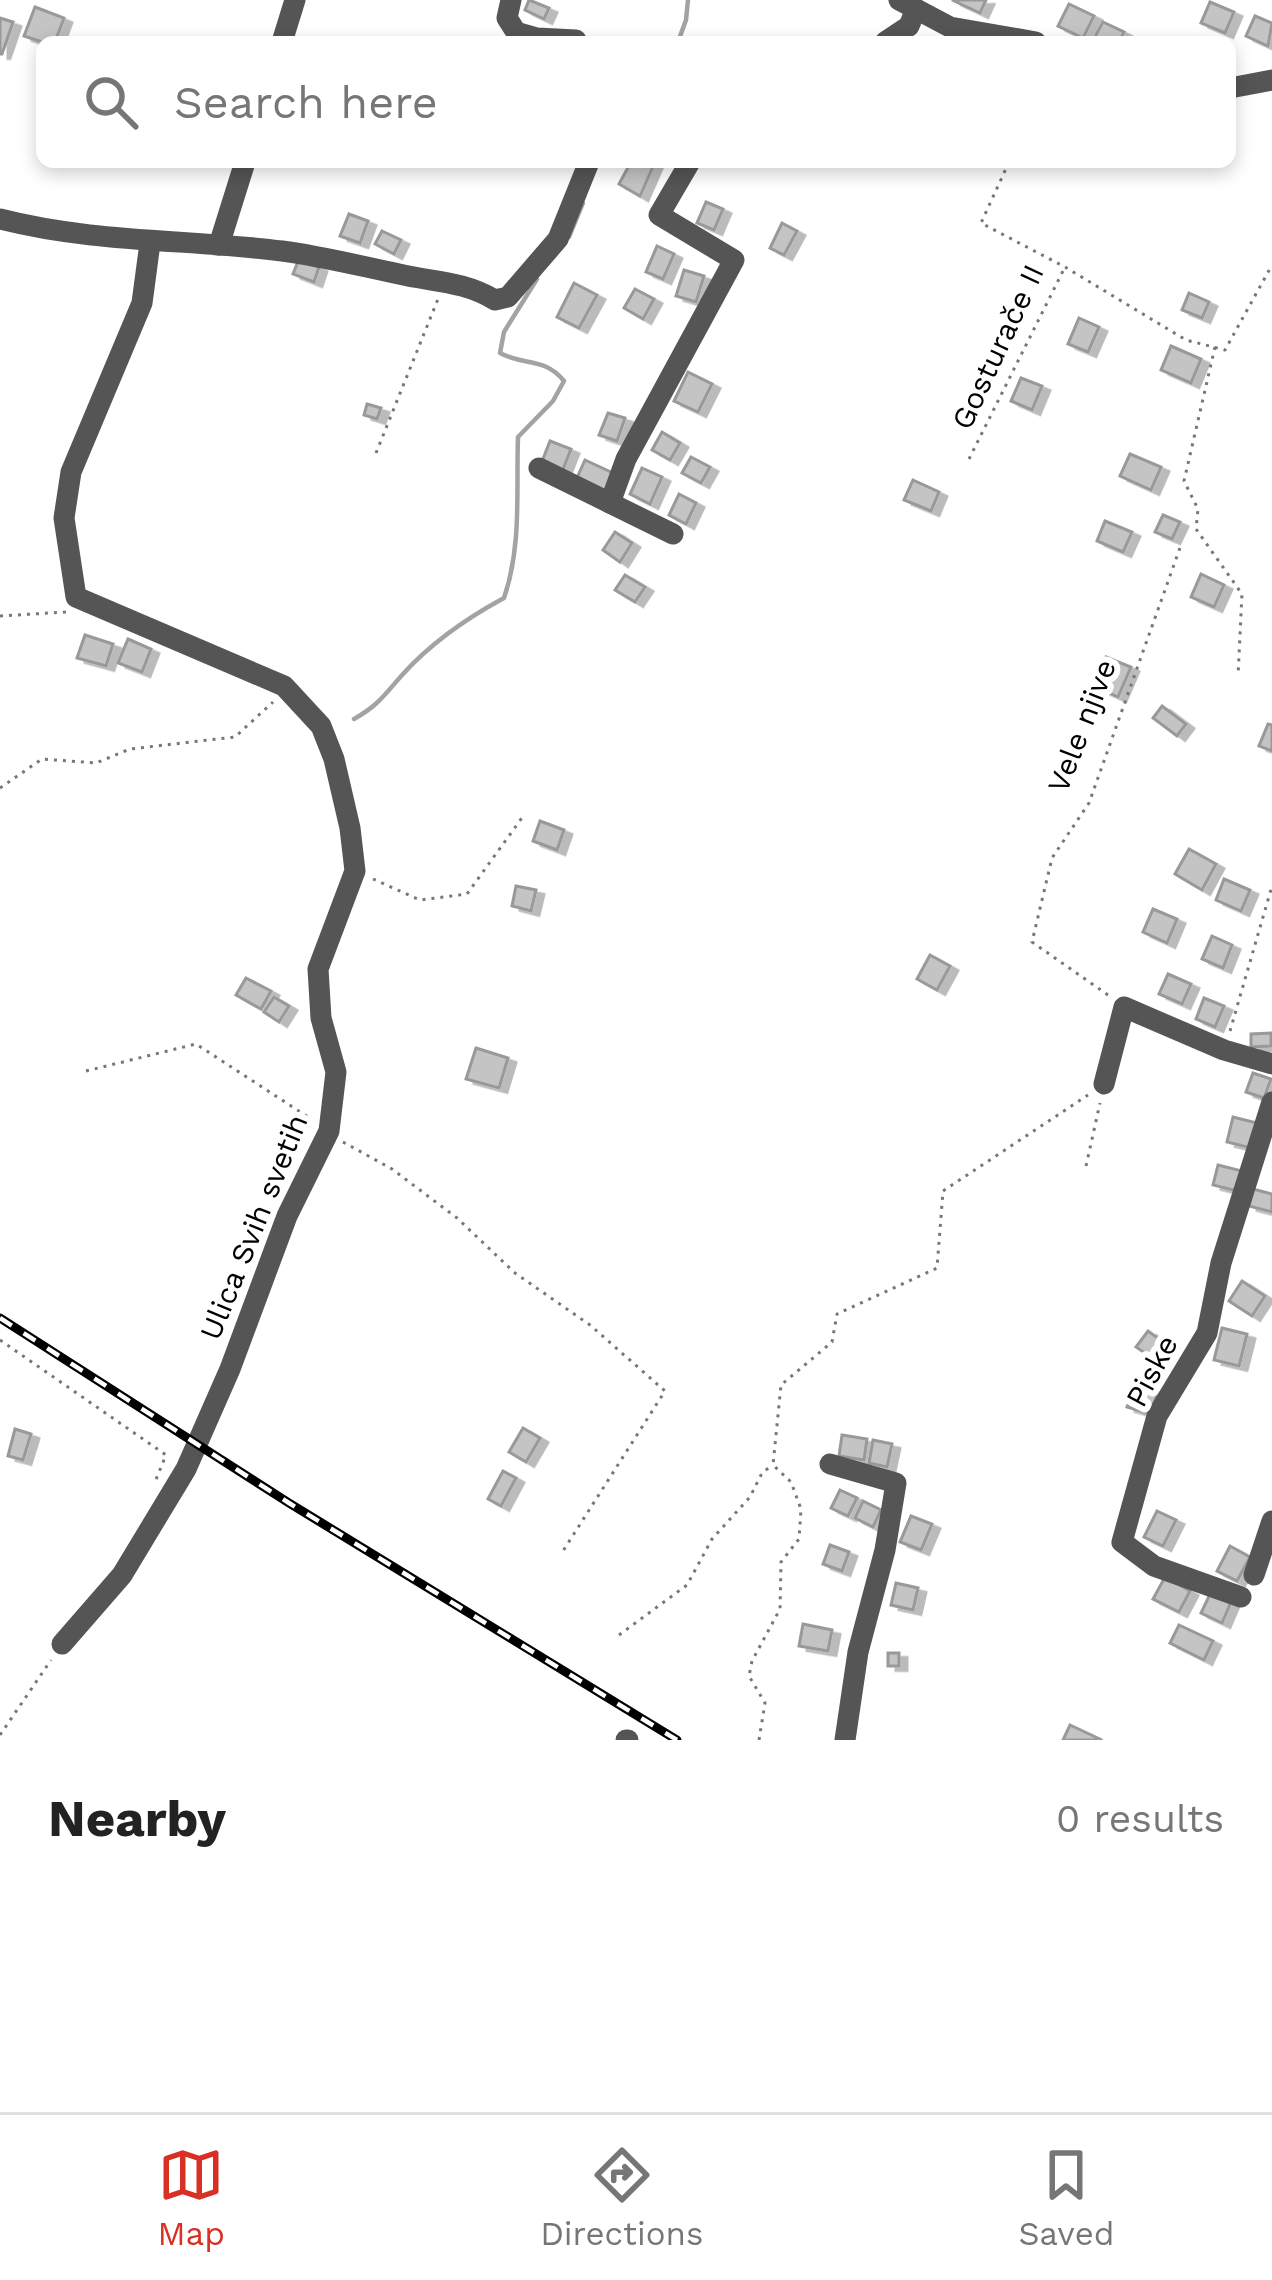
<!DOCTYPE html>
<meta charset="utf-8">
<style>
:root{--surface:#fff;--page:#f6f6f6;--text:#222;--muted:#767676;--line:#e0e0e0;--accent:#d93025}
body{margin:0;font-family:"Work Sans",sans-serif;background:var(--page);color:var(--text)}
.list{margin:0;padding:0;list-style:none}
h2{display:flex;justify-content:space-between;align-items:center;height:156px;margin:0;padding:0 48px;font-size:51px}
h2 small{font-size:39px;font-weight:400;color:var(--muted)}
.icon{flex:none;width:66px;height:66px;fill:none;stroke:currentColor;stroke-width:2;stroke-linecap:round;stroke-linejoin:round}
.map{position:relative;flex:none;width:1272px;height:1740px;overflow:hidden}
.search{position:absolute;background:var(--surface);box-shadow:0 6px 18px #0003;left:36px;right:36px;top:36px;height:132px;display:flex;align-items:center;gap:30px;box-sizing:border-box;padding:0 42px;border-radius:18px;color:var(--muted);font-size:45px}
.sheet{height:372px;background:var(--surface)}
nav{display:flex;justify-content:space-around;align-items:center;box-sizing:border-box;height:168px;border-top:3px solid var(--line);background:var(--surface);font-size:33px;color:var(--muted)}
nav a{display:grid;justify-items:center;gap:6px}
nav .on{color:var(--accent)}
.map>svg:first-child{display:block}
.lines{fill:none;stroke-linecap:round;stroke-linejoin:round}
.stream{stroke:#a3a3a3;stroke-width:4.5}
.building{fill:#c4c4c4;stroke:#999;stroke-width:3;filter:url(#shadow)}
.path{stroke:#777;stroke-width:3;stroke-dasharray:3 6;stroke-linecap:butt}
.minor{stroke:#555;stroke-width:21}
.rail-casing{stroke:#000;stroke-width:9}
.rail{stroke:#fff;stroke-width:4.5;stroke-dasharray:14;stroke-linecap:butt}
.labels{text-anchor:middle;stroke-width:12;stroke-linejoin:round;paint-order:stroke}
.street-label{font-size:30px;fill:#000;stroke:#fff}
</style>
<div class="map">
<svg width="1272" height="1740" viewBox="0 0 1272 1740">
<defs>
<filter id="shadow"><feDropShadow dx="8" dy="4.5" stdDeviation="0" flood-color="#0004"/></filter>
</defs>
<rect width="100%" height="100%" fill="#fff"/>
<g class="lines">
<g class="stream">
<polyline points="678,42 686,20 688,0"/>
<polyline points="569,237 583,203"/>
<path d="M354,719C379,705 385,694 403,674C432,642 467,618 504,598C522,545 516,492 518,437L553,401L564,381C545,357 524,366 500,353L504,332L537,279"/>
</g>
</g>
<g class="building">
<polygon points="529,0 549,8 544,19 525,10"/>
<polygon points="952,0 986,0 980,13"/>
<polygon points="1210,2 1234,12 1225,33 1201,23"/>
<polygon points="1069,4 1094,16 1083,38 1058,26"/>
<polygon points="35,7 64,18 55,42 42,42 24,36"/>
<polygon points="1255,16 1272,23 1268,46 1246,36"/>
<polygon points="0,18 13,22 2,54 0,54"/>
<polygon points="1103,22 1124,32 1119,42 1092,42"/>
<polygon points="631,162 655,162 640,196 619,184"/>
<polygon points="706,202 723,209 714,230 697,223"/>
<polygon points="349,214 368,221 360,243 340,236"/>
<polygon points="782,223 797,231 784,255 770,248"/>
<polygon points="382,231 401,240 394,254 375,244"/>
<polygon points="657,246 674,254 663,279 646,272"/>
<polygon points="299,259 319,267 314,282 293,274"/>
<polygon points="684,270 704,276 696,302 676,296"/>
<polygon points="574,283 597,295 579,328 557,317"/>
<polygon points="635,289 654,299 643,319 624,308"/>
<polygon points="1189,293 1209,302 1202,318 1182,310"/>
<polygon points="1079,318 1099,327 1088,352 1068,344"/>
<polygon points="1171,346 1201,359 1191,383 1161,370"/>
<polygon points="688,372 712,384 698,412 674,401"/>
<polygon points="1021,378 1042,386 1032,410 1011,401"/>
<polygon points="367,404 381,408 377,419 364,415"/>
<polygon points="608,413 625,418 617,441 599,435"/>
<polygon points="662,432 680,443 670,460 652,450"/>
<polygon points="550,441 571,449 562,472 541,464"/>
<polygon points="1130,454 1161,467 1151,490 1120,476"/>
<polygon points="691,457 710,467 701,483 682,473"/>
<polygon points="585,460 615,474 606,494 576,480"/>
<polygon points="642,468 662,477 650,504 630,494"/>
<polygon points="913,480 939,492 931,511 904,500"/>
<polygon points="679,494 696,503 686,524 669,515"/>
<polygon points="1163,515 1180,522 1172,539 1155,532"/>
<polygon points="1105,521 1132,532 1123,552 1097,541"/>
<polygon points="615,532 632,543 620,562 603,550"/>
<polygon points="1201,574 1224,585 1214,607 1191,597"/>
<polygon points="625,575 645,587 635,602 615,590"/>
<polygon points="85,635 113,644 106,666 77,658"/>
<polygon points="128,639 151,649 142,672 118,663"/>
<polygon points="1106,657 1131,667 1118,697 1094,686"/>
<polygon points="1162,706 1186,724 1177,736 1153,718"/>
<polygon points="1268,724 1272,725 1272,751 1259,746"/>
<polygon points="540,821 564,830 557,850 533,841"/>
<polygon points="1189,849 1216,864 1202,890 1175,874"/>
<polygon points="1224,879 1250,890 1241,911 1216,900"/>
<polygon points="516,886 536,890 531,911 512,906"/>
<polygon points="1153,909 1177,919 1167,943 1143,932"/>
<polygon points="1212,936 1232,945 1223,968 1202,959"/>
<polygon points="930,955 950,966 937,990 917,979"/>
<polygon points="1168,974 1191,984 1182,1004 1159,994"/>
<polygon points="246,978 271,991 261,1009 236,995"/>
<polygon points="274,997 289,1006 279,1022 264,1012"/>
<polygon points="1204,998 1224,1006 1215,1027 1196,1019"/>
<polygon points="1271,1033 1271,1046 1251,1047 1251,1034"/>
<polygon points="476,1048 508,1058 499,1088 466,1079"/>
<polygon points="1253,1073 1271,1079 1264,1098 1246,1092"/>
<polygon points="1233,1117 1257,1123 1251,1148 1227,1142"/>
<polygon points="1218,1165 1242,1171 1237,1191 1213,1185"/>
<polygon points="1253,1189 1272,1194 1272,1212 1249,1206"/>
<polygon points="1242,1281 1265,1296 1252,1316 1229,1301"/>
<polygon points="1222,1328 1247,1334 1239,1366 1214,1360"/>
<polygon points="1148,1331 1163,1342 1152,1358 1136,1347"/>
<polygon points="1136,1384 1158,1392 1150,1414 1127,1407"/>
<polygon points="523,1428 540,1438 526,1462 509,1452"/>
<polygon points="15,1429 31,1434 23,1460 8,1456"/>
<polygon points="842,1435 867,1439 864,1460 839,1456"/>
<polygon points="873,1440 892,1444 887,1467 869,1463"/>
<polygon points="503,1471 516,1478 501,1506 488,1499"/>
<polygon points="840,1490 857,1498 848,1516 831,1508"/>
<polygon points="863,1501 881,1510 873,1527 855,1518"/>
<polygon points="1157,1511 1176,1520 1163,1546 1144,1537"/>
<polygon points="911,1516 932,1524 921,1550 900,1542"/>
<polygon points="830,1545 849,1552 842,1571 823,1564"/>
<polygon points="1230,1546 1250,1557 1237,1581 1217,1571"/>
<polygon points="1165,1577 1190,1591 1179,1612 1153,1599"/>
<polygon points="896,1583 918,1588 913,1610 891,1605"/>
<polygon points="1211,1592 1231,1602 1222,1623 1201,1613"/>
<polygon points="803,1624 832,1630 828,1651 799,1646"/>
<polygon points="1179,1625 1213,1641 1204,1660 1170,1643"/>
<rect x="888" y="1653" width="11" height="13"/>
<polygon points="1070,1725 1102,1740 1063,1740"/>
</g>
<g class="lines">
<g class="path">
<polyline points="1009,162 981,223 1065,267 1186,340 1225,350 1272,265"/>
<polyline points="1215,347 1184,481 1198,509 1196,529 1242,594 1238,676"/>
<polyline points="376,453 438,299"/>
<polyline points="969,459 1065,267"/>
<polyline points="0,616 66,612"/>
<polyline points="0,788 42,759 96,763 130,749 235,737 273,702"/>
<polyline points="373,879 420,900 467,894 524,815"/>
<polyline points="1108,995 1032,942 1052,858 1089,803 1181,545"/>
<polyline points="1230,1031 1272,886"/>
<polyline points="86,1071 196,1044 311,1119"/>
<polyline points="343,1142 392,1169 457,1218 515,1273 590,1325 665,1391 563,1551"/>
<polyline points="1086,1166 1100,1103"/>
<polyline points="0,1340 166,1455 155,1482"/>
<polyline points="619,1635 687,1585 712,1539 750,1497 762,1473 771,1466"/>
<polyline points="0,1735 51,1660"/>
<polyline points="759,1740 765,1703 749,1676 752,1661 780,1609 781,1562 799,1539 801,1509 791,1482 773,1465 781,1385 832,1342 837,1314 937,1268 943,1191 1088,1095"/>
</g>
<g class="minor">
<polyline points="511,0 507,18 516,32 537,38 576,40"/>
<polyline points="916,9 950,27 1036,42"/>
<polyline points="282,42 295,0"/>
<polyline points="885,42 909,26 916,9 899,0"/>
<polyline points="1230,88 1272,80"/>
<path d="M0,219C93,243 188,239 282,251C321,256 360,266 399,274C433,282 464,281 495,300L508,297L558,239L589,162"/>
<polyline points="219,245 245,162"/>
<polyline points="539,468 610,503"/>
<polyline points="673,534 610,503 626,459 734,260 659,215 690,162"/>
<polyline points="1104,1084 1124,1007 1224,1050 1272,1064"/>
<polyline points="830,1464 896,1483 885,1550 858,1652 845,1740"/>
<polyline points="1254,1575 1272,1521"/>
<polyline points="1241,1597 1154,1566 1122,1542 1157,1416 1207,1333 1221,1263 1272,1102"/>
<polyline points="62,1644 122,1575 186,1469 230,1369 287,1216 329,1131 336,1072 321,1018 318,969 355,871 350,828 334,759 321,726 284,686 76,597 64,518 71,472 142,303 150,243"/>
<polyline points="626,1740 628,1740"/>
</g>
<defs>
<polyline id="rail" points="0,1318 289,1503 677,1740"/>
</defs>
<use href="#rail" class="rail-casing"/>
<use href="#rail" class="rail"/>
</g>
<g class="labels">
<g class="street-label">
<text transform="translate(998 347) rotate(-65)" y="10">Gosturače II</text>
<text transform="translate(1082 726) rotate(-69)" y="10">Vele njive</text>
<text transform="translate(254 1227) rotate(-68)" y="10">Ulica Svih svetih</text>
<text transform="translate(1152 1371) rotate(-62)" y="10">Piske</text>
</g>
</g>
</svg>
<div class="search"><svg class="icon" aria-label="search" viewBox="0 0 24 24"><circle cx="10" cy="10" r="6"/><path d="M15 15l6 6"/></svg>Search here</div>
</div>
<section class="sheet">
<h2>Nearby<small>0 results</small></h2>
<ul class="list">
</ul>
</section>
<nav>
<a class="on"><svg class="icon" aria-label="map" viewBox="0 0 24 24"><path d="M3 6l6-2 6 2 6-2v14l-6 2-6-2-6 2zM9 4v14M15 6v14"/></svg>Map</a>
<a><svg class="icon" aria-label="directions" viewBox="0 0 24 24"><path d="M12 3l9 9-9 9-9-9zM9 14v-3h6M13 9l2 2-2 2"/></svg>Directions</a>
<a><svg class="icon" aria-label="saved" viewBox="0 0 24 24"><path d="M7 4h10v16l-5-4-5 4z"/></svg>Saved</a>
</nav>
